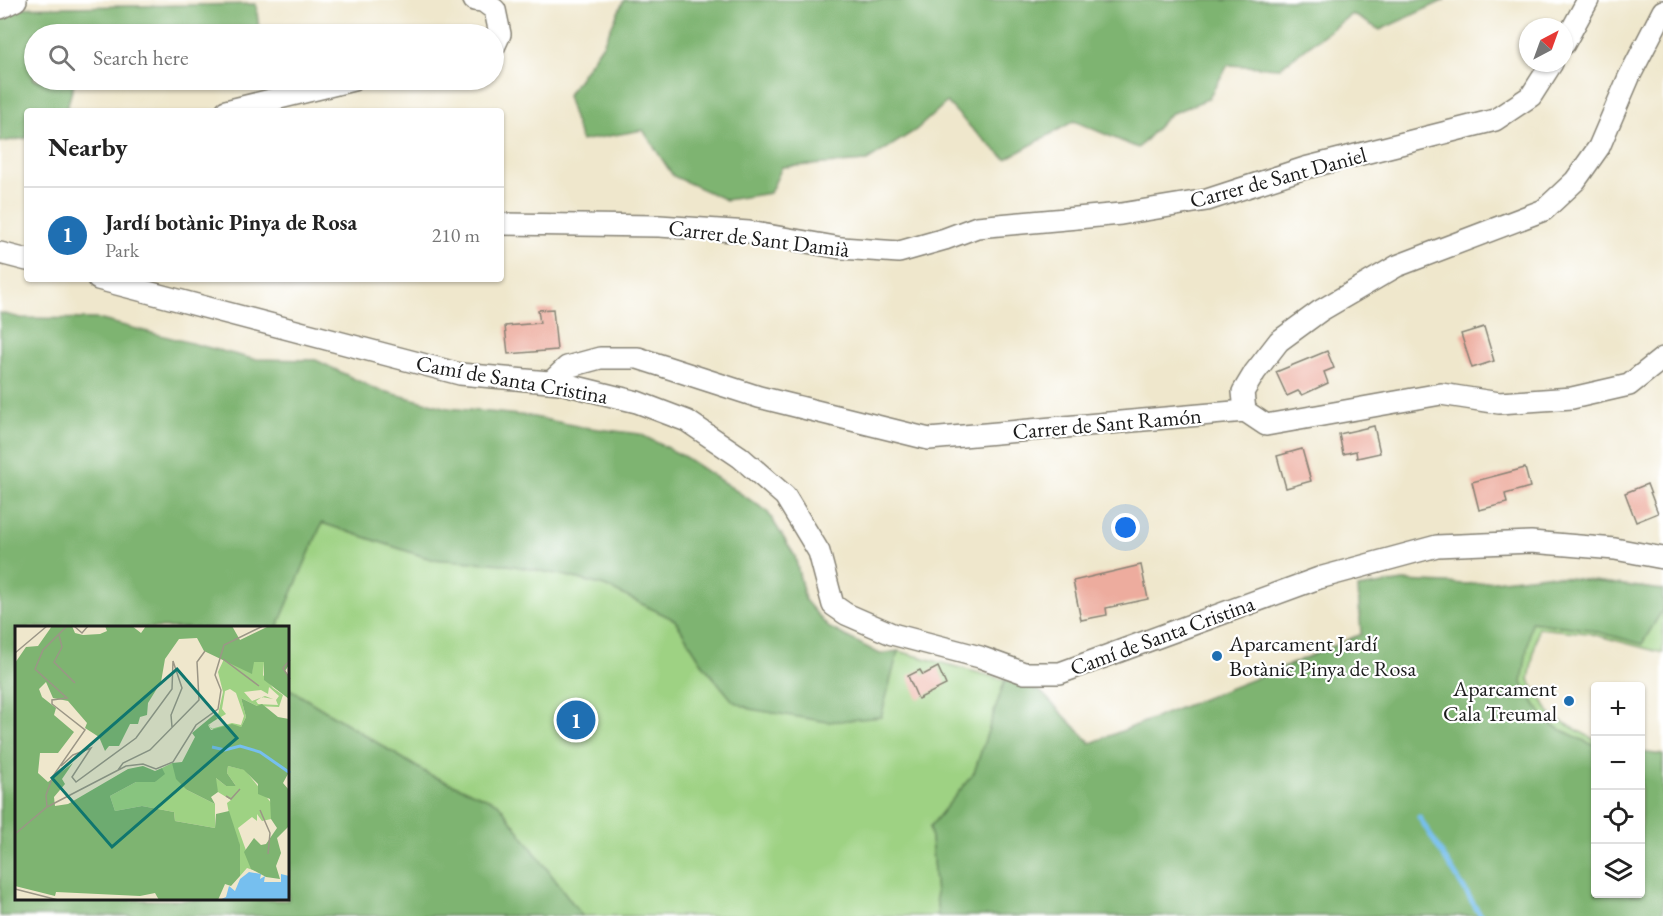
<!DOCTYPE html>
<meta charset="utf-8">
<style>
:root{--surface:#fff;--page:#f2f2f2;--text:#222;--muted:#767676;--line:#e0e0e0;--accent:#1f6fb2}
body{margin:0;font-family:"EB Garamond",serif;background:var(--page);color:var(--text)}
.controls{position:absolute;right:18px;bottom:18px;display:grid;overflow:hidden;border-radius:6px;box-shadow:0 2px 4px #0004}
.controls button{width:54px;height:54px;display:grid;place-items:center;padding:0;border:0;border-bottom:2px solid var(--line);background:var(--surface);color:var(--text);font:30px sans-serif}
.compass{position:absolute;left:1519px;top:18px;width:54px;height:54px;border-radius:50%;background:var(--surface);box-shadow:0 2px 4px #0004;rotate:41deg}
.you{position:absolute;left:1126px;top:528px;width:21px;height:21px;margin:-15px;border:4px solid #fff;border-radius:50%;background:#1a73e8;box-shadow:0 0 0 9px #1a73e833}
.badge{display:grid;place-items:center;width:39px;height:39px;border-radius:50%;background:var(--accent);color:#fff;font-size:20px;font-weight:700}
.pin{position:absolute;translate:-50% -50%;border:3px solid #fff;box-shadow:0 2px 6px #0006}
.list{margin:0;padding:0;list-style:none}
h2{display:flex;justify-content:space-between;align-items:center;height:78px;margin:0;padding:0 24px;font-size:26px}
h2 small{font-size:20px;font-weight:400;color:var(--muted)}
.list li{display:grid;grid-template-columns:39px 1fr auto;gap:18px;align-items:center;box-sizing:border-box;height:96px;padding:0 24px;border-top:2px solid var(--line)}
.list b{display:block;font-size:22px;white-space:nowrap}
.list p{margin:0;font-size:20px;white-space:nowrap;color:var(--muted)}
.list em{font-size:20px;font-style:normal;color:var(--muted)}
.icon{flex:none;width:33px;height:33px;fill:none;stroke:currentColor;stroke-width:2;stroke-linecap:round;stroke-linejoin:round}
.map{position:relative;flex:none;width:1663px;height:916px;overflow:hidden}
.search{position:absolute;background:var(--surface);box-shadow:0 2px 4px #0004;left:24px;top:24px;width:480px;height:66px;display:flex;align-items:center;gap:15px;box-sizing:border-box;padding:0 21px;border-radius:33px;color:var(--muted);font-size:22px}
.panel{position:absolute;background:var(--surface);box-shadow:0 2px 4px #0004;left:24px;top:108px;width:480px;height:174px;border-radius:6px}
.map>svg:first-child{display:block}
.green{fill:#9ed283;stroke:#5d7750;stroke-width:1.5}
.forest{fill:#7eb471;stroke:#4d6846;stroke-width:1.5}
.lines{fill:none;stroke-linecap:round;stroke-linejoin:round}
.stream{stroke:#76bfef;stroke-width:5}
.building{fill:#edac9e}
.street-casing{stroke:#868274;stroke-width:24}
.street{stroke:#fff;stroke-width:21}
.poi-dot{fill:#1f6fb2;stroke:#fff;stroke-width:2}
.labels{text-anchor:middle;stroke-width:4.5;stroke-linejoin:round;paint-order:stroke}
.street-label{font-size:22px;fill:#1c1c1c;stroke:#fff}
.poi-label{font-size:22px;fill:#1c1c1c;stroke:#fff;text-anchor:start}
.inset-river{fill:none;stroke:#76bfef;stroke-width:3}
.inset-road{fill:none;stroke:#9b9686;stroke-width:1.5}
.view{fill:#0f766e;fill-opacity:0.15;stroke:#0f766e;stroke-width:3}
.inset-edge{fill:none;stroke:#1c1c1c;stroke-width:3}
</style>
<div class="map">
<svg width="1663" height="916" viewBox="0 0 1663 916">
<rect width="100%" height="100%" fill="#fff"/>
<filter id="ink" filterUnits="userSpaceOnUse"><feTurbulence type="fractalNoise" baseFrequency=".0167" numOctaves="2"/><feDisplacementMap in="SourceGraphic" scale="12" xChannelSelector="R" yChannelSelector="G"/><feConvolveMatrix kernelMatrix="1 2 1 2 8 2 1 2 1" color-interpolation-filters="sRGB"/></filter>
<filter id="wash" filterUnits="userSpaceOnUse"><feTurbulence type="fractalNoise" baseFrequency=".008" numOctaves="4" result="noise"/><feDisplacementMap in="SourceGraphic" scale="24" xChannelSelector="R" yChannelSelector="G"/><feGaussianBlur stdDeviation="1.35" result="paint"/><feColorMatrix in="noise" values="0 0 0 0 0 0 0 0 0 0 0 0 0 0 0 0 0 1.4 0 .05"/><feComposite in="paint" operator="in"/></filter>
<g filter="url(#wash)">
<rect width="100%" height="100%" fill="#efe7cc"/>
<g class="green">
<polygon points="322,523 431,559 503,564 563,575 605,586 675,620 704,666 733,701 750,709 881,717 898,651 1005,680 974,773 930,827 938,916 582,916 498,803 428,774 288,688 288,628 277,628"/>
<polygon points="1663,609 1663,653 1588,633 1538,628 1529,680 1552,716 1595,740 1595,746 1547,723 1522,683 1530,622 1587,629 1642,644"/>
</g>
<g class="forest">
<polygon points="624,0 1445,0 1380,30 1352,14 1279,68 1228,65 1208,99 1170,114 1138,148 1074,121 1006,159 973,130 947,102 916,130 867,161 782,167 770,193 726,200 673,176 643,130 581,141 567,96 603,44"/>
<polygon points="256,4 259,29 237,34 34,34 34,80 75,80 66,111 27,111 27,138 0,142 0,8"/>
<polygon points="0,313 21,318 98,319 253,359 316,360 375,389 448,408 529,416 582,427 640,434 685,457 767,511 795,556 805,600 828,627 880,654 898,651 881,717 828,722 750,709 733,701 704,666 675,620 605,586 563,575 503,564 431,559 322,523 277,628 16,628 16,900 288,900 288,688 428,774 498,803 582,916 0,916"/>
<polygon points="1546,575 1663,590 1663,609 1642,644 1587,629 1531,622 1522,683 1547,723 1595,746 1596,894 1640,894 1641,752 1663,755 1663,916 938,916 930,827 974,773 1005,680 1040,691 1091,743 1294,663 1361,634 1358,588 1403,581 1468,584"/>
</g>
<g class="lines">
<polyline class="stream" points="1419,817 1481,916"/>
</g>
<g id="blocks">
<g class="building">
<polygon points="553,309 557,350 508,354 505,326 540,323 538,310"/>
<polygon points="1484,327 1494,361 1472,368 1461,334"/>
<polygon points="1327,351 1334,368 1324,372 1328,383 1302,395 1298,391 1287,396 1276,372"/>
<polygon points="1374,426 1380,453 1357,458 1356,451 1343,454 1339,434"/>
<polygon points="1302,449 1311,481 1286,488 1277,456"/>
<polygon points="1525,468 1530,487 1505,494 1507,503 1479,510 1472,482"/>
<polygon points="1647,484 1658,513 1636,522 1625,493"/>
<polygon points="1141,565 1148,599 1106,608 1107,615 1081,620 1073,581"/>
<polygon points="938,667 946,685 918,699 908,676 920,670 923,675"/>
</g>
</g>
</g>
<g filter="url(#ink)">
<use href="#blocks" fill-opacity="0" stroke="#868274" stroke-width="1.5"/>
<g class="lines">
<defs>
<g id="street">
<polyline points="474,0 483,1 495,10 500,34 494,47"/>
<polyline points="0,8 16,0"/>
<polyline points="1564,44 1588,0"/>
<polyline points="226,111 353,80"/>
<polyline points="501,224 659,226 749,232 841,248 899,252 945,239 977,227 1121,214 1207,200 1305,168 1495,120 1531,96 1552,63"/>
<polyline points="0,253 27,260"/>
<polyline points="98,279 460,374 560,383 637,402 687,421 740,457 785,496 819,552 833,605 846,614 892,634 980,657 1024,673 1060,673 1319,578 1437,546 1531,542 1615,549 1663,558"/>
<polyline points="551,382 567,367 600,358 638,358 759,397 929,439 1245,411 1266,425 1441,394 1499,403 1572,398 1629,385 1663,358"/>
<polyline points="1245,411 1243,392 1255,372 1279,341 1320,311 1397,266 1544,210 1575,181 1599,147 1629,77 1663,11"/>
</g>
</defs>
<use href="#street" class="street-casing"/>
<use href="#street" class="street"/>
</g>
</g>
<g class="poi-dot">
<circle cx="1217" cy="656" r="6"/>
<circle cx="1569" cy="701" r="6"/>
</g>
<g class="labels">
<g class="street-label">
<text transform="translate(1278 177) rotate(-15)" y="8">Carrer de Sant Daniel</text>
<text transform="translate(759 238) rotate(7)" y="8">Carrer de Sant Damià</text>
<text transform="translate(512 379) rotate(10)" y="8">Camí de Santa Cristina</text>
<text transform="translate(1107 423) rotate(-5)" y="8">Carrer de Sant Ramón</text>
<text transform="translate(1162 635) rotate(-20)" y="8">Camí de Santa Cristina</text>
</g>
<g class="poi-label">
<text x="1229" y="651">Aparcament Jardí<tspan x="1229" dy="25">Botànic Pinya de Rosa</tspan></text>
<text x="1557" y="696" text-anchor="end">Aparcament<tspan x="1557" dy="25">Cala Treumal</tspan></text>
</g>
</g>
<g transform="translate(15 626)">
<rect width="274" height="274" fill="#efe7cc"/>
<path d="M209,33L237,47L238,35L249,36L248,49L258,62L268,69L264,81L242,80L226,72L231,91L226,101L211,100L200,105L193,99L202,93L208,66L203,46ZM254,61L264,70L261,74L263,79L243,78L241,75L247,71L258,73L250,70L237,75L229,66L246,64L253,68ZM215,63L221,67L229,90L226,99L217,97L196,103L194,98L211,88L207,83L210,65ZM157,137L172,164L200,178V202L160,195L159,186L127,180L100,185L95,170L121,156H140L147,142ZM213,140L230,144L257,178L256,193L247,195L242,188V195L237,191L223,202L238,244L232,242L225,250L224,216L217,203L212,177L216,174L203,166L199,157L201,152L211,160H221L212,147Z" fill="#9ed283" fill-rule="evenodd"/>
<path d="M37,0H57L60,7L68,9L85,8L92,5L90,0H117L126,7L131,0H217L225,14L254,0H274V39L270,45L274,50V73L249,54V36H239L237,48L189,25L182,12L164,13L150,33L146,56L133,77L132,89L125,91L123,98H115L104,120H94L90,125L84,111L70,102L72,97L53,75L38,72L31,56L24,63L27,71L41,82L39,89L59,106L43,127H25L23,147L33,156L58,137L47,153L50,158L39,171L40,180L53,178L113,143L128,140L140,145L147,142L150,148L140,156H121L95,170L100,185L127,180L159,186L160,195L200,202L201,188L214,185L225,219V250L216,260L210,258L203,274H144L140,267L125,270L41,266L40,270L0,260V37L11,21L23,20ZM226,72L242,80L247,78L263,91L274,93V146L268,157L274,164V200L262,212L266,227L261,240L265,253L251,251L236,243L229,226L239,212L246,219L251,218L262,202L256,193L255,173L243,168V158L229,144L213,140L212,147L221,160H211L201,152L203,166L196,171L200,178L172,164L161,153L157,137L167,136L180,111L177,107L201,87L202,93L193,99L196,104L217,98L226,101L231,91Z" fill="#7eb471"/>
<path d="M234,246L246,248L245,253L250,250L249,256H266V248L274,250V274H204L211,271L214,260L220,265L225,253Z" fill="#76bfef"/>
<path class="inset-river" d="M197,121L210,124L225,120L245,126L275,147"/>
<path class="inset-road" d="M59,0L67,7L73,0M44,9L47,21L39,36L60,57M0,27L32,0M208,33L244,60M275,34L268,42L275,53M46,140L58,129L76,122L57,151L61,156L121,112L157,63L158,35L167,62L156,89L157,101M103,144L108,137L135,124L184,74L182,36L190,25M211,170L216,173L225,163M32,181L31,169L38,150L70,104L37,78V74L52,72L20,43L28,24L52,0M245,184L255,207L253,228M0,208L32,181L111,140L128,138L141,143L158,136L181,99L203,83L206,64L200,49L209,19L248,0M0,263L43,274"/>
<path class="view" d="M162,43L222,112L97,221L37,152Z"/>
<rect width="274" height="274" class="inset-edge"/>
</g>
</svg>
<div class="controls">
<button>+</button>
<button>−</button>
<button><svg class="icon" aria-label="locate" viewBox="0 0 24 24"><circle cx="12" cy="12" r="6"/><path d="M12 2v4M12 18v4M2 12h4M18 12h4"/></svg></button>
<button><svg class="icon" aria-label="layers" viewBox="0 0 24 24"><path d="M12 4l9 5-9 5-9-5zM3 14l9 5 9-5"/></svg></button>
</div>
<svg class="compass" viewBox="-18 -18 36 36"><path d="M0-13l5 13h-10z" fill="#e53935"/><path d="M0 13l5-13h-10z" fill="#767676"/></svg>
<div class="you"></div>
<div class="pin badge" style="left:576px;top:720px">1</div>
<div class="search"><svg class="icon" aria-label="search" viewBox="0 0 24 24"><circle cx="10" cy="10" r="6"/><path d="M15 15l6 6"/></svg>Search here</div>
<section class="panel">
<h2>Nearby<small></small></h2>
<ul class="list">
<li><span class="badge">1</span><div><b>Jardí botànic Pinya de Rosa</b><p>Park</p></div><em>210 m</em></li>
</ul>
</section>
</div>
